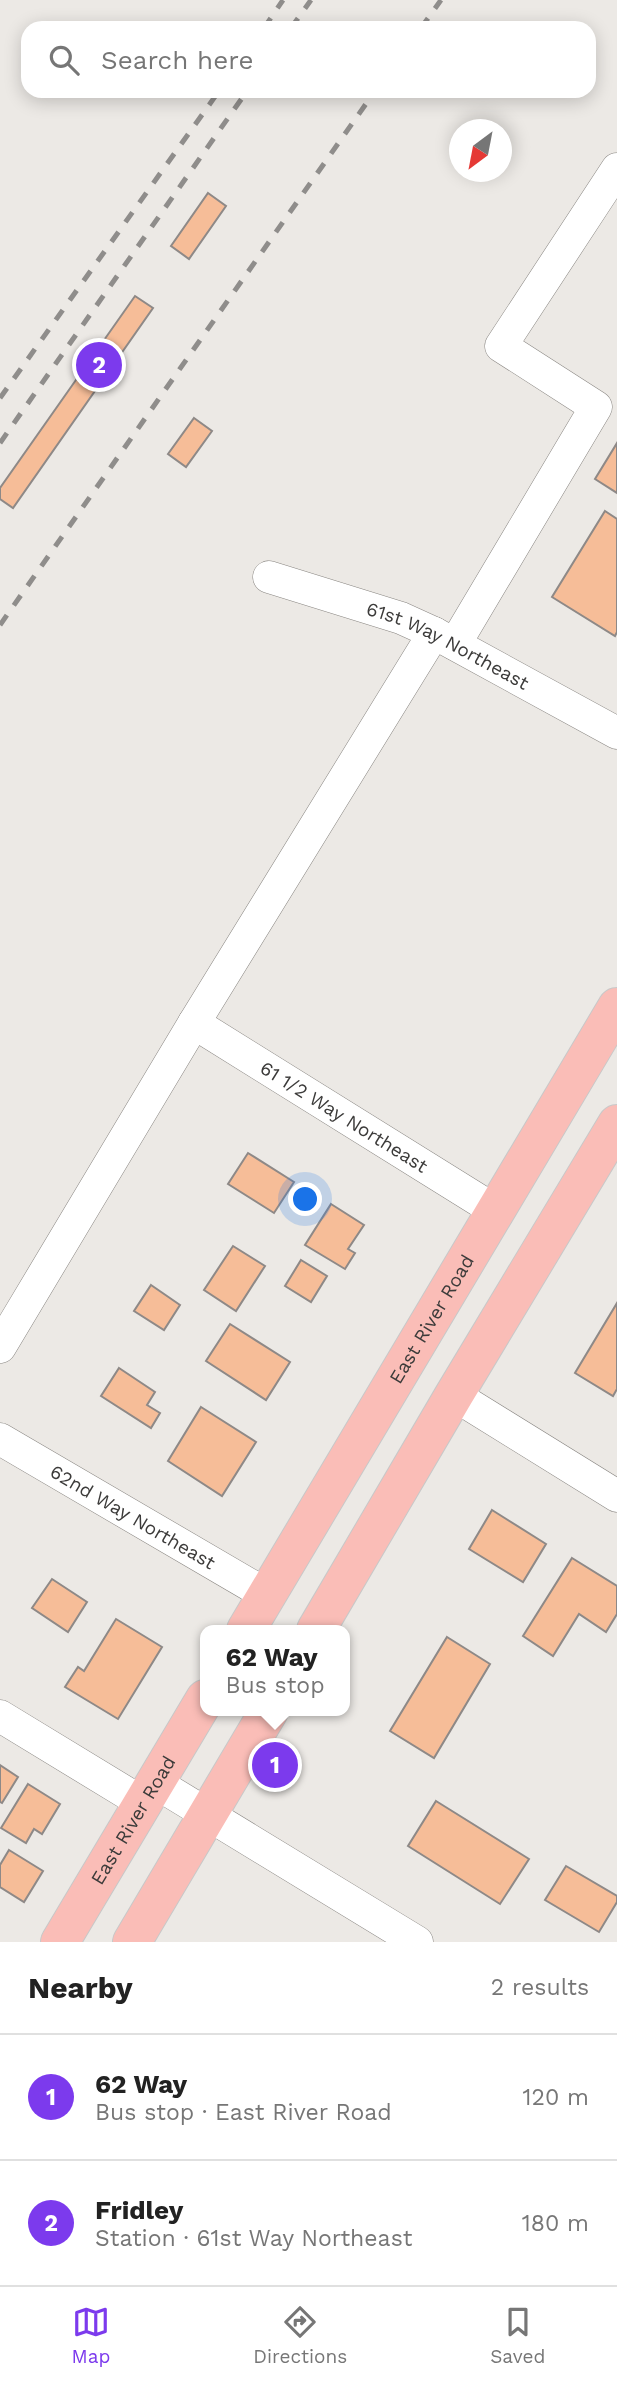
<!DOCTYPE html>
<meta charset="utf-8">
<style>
:root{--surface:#fff;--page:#f6f6f6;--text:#222;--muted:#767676;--line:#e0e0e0;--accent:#7c3aed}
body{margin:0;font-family:"Work Sans",sans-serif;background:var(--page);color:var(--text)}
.compass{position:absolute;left:449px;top:119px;width:63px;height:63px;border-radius:50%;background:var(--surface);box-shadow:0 4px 18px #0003;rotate:212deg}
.you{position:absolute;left:306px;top:1200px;width:24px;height:24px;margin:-18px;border:5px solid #fff;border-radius:50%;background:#1a73e8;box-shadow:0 0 0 10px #1a73e833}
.badge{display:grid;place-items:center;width:46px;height:46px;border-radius:50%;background:var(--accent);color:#fff;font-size:23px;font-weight:700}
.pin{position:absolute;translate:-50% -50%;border:4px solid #fff;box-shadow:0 2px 7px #0006}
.popup{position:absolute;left:200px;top:1625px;width:150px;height:91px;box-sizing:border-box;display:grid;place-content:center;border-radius:14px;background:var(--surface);filter:drop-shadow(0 2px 5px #0005);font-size:23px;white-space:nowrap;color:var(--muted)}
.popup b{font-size:26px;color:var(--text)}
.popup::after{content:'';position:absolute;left:50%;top:100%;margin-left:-14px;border:14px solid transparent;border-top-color:var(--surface)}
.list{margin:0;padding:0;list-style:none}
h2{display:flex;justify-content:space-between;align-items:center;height:91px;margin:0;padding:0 28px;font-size:30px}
h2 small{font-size:23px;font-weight:400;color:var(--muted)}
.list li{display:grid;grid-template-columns:46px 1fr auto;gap:21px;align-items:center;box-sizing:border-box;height:126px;padding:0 28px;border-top:2px solid var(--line)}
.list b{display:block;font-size:26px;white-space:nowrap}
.list p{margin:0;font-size:23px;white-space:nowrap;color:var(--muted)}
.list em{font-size:23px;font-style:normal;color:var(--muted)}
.icon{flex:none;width:38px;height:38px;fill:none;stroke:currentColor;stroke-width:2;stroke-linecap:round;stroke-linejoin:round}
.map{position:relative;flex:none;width:617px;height:1942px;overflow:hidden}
.search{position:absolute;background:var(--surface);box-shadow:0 4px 18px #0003;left:21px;right:21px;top:21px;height:77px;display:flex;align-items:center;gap:18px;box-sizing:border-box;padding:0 24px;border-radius:21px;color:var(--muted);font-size:26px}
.sheet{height:343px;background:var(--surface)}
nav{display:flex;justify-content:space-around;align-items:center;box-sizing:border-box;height:98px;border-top:2px solid var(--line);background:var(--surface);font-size:19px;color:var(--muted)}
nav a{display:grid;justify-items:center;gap:4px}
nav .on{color:var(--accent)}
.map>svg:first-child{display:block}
.building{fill:#f6bd98;stroke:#8e8987;stroke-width:2}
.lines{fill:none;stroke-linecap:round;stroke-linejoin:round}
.minor-casing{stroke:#8a8783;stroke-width:33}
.major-casing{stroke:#c8c8c8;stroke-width:40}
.minor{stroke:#fff;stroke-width:32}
.major{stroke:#fabdb7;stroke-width:38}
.rail{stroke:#8f8d8b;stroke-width:5;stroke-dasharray:12 12;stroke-linecap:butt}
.labels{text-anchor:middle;stroke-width:5;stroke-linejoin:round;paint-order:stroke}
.street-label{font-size:19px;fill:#3c3b3a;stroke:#ece9e5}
</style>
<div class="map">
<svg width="617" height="1942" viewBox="0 0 617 1942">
<rect width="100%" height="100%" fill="#ece9e5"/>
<g class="building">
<polygon points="208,193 226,206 189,259 171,246"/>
<polygon points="135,296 153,308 13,508 0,499 0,488"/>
<polygon points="194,418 212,431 186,467 168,454"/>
<polygon points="617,443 617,493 595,479"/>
<polygon points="605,511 617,519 617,632 615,636 552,597"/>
<polygon points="248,1153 294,1182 274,1213 228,1184"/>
<polygon points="331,1204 364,1225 348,1249 355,1253 345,1269 305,1245"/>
<polygon points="233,1246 265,1266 236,1311 204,1290"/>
<polygon points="301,1260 327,1276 311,1302 285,1286"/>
<polygon points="151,1285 180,1305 164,1330 134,1311"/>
<polygon points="617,1303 617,1389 613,1396 575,1373"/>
<polygon points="230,1324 290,1362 266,1400 206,1361"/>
<polygon points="119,1368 155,1392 147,1405 160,1413 151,1428 101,1396"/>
<polygon points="201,1407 256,1442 222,1496 168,1461"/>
<polygon points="492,1510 546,1544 523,1582 469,1549"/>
<polygon points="572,1558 617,1586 617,1614 606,1632 579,1614 553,1656 523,1636"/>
<polygon points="52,1579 87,1602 68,1632 32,1608"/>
<polygon points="116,1619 162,1647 118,1719 65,1687 78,1667 84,1671"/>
<polygon points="447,1637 490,1664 434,1758 390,1731"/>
<polygon points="0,1765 18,1777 2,1803 0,1802"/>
<polygon points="28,1784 60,1804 42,1834 34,1829 26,1843 1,1828"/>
<polygon points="436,1801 529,1859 500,1904 408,1846"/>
<polygon points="9,1850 43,1871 24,1902 0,1887 0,1865"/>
<polygon points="566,1866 617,1896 617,1902 599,1932 545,1900"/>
</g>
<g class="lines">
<defs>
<g id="minor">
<path id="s1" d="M269,577L401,618L434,633L617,733"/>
<polyline points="455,644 596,407 501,346 617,169"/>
<path id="s2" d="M194,1023L496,1211"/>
<polyline points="0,1347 194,1023 434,633"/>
<polyline points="454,1395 617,1496"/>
<path id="s3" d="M0,1439L267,1595"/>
<polyline points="0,1716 143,1803"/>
<polyline points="156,1783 417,1942"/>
</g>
<g id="major">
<path id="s4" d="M246,1630L617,1007"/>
<polyline points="316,1630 454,1395 617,1124"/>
<path id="s5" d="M60,1942L205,1699"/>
<polyline points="132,1942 269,1711"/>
</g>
</defs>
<use href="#minor" class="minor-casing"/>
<use href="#major" class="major-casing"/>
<use href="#minor" class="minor"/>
<use href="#major" class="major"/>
<g class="rail">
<polyline points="264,28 283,0"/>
<polyline points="291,28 311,0"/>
<polyline points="421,28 441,0"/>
<polyline points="0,398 219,91"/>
<polyline points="0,443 247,91"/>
<polyline points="0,625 375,91"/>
</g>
</g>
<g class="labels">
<g class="street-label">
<text dy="7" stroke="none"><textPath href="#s1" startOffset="192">61st Way Northeast</textPath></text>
<text dy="7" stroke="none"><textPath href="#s2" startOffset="177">61 1/2 Way Northeast</textPath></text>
<text dy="7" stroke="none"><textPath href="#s4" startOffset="362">East River Road</textPath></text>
<text dy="7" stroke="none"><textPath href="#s3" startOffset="154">62nd Way Northeast</textPath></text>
<text dy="7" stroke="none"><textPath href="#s5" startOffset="142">East River Road</textPath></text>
</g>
</g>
</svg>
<svg class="compass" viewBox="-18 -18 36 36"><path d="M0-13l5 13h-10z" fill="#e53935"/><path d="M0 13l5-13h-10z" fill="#767676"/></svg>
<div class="you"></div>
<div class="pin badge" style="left:275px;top:1765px">1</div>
<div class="popup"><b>62 Way</b>Bus stop</div>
<div class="pin badge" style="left:99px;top:365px">2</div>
<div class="search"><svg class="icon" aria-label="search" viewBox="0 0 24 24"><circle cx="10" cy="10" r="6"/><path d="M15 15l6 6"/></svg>Search here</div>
</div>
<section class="sheet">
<h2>Nearby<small>2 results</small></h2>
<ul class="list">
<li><span class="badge">1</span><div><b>62 Way</b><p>Bus stop · East River Road</p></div><em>120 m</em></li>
<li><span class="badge">2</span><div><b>Fridley</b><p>Station · 61st Way Northeast</p></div><em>180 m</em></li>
</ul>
</section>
<nav>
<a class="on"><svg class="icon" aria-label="map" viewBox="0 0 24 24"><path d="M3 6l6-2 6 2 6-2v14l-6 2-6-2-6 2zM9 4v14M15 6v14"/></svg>Map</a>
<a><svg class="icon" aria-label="directions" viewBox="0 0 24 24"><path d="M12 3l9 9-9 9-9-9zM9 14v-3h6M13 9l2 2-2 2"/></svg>Directions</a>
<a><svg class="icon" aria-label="saved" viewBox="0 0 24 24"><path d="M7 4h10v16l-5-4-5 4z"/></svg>Saved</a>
</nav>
